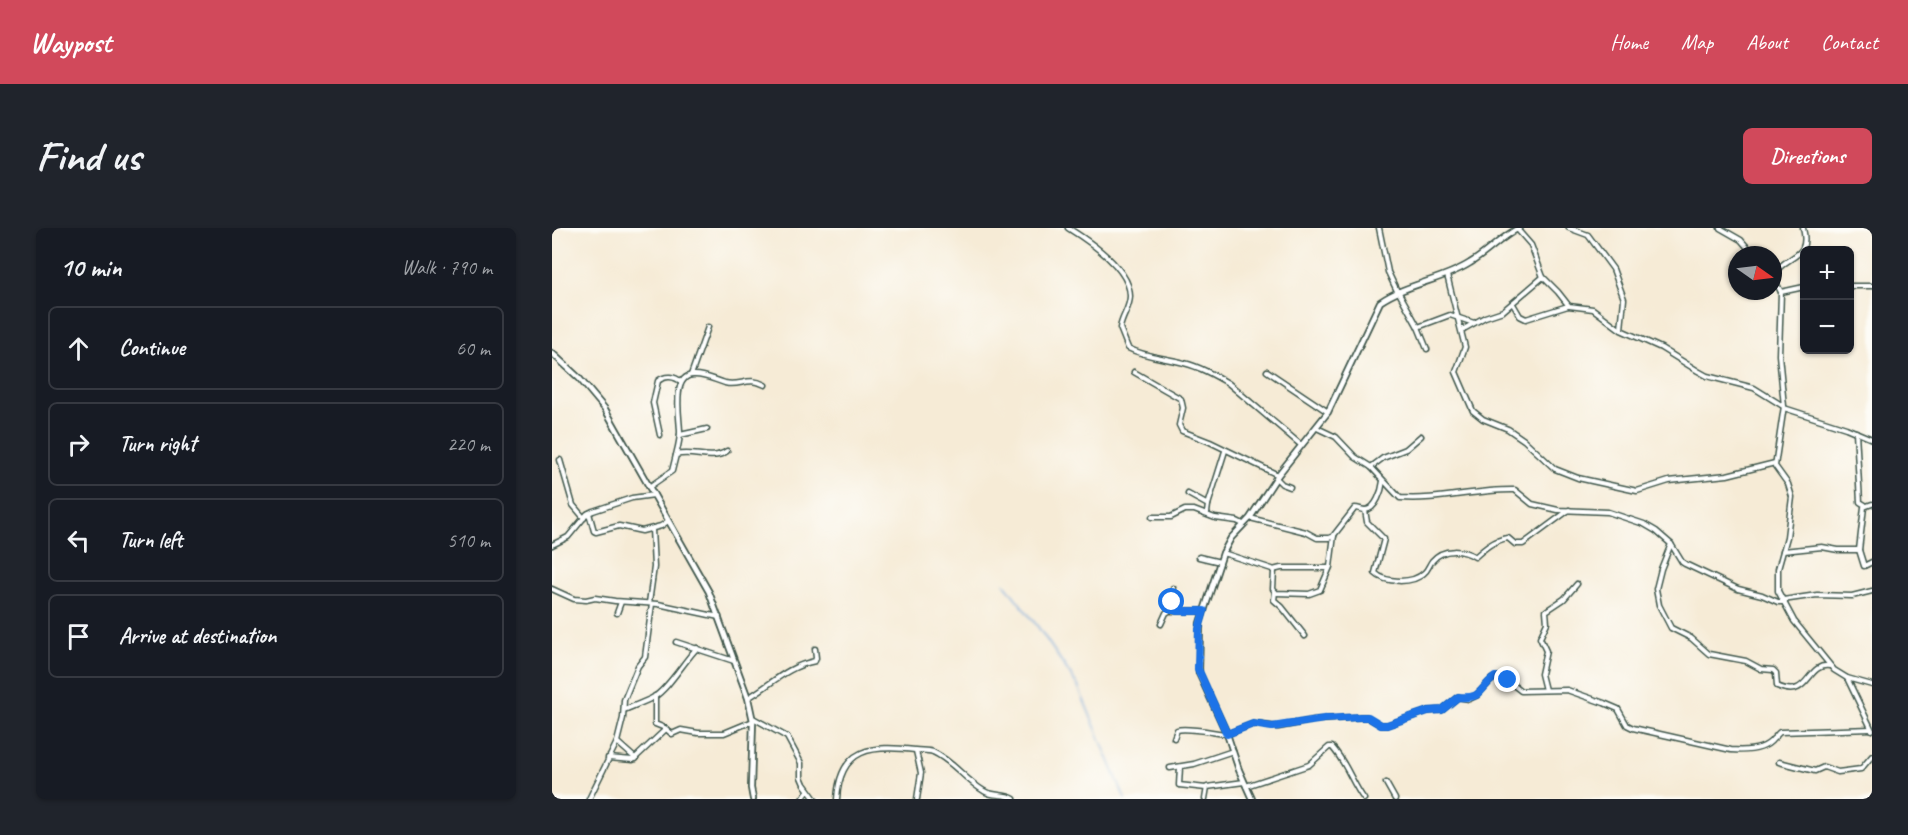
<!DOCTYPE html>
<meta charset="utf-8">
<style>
:root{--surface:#171b24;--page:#20242c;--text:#f1f3f6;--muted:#9ea1a6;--line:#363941;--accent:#d1495b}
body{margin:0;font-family:Caveat,sans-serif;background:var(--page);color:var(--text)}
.controls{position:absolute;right:18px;top:18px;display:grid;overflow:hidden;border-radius:9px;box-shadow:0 2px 4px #0004}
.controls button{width:54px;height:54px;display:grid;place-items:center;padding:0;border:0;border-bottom:2px solid var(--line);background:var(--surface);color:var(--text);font:30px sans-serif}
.compass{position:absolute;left:1176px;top:18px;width:54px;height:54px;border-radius:50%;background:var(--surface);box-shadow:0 2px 4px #0004;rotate:104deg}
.stop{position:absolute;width:18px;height:18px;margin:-14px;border:4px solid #1a73e8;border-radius:50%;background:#fff}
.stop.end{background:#1a73e8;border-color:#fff;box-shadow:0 2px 6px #0008}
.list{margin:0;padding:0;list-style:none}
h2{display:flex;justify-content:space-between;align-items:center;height:78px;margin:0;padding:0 24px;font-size:26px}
h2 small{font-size:20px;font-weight:400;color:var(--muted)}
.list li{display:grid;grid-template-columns:39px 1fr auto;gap:18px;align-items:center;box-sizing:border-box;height:84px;margin:0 12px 12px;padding:0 12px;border:2px solid var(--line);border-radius:9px}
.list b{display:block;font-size:22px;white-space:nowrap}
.list em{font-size:20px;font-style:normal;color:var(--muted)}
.icon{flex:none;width:33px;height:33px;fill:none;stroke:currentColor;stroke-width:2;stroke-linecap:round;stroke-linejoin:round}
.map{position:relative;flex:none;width:1320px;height:571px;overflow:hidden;border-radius:9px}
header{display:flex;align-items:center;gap:36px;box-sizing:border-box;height:84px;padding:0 30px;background:var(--accent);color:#fff}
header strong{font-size:28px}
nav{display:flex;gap:33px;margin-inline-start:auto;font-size:21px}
.intro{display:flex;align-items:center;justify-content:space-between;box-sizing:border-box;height:144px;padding:0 36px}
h1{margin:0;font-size:42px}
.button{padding:15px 27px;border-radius:9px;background:var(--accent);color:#fff;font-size:21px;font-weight:700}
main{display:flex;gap:36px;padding:0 36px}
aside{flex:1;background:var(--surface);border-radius:9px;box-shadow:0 2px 4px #0004}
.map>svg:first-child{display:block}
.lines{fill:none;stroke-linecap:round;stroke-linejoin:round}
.stream{stroke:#679fd5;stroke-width:1.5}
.minor-casing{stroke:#3f574c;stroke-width:7}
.tertiary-casing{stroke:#3f574c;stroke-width:8}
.minor{stroke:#fff;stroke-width:4}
.tertiary{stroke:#fff;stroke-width:4.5}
.route{stroke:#1a73e8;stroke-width:8}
</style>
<header>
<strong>Waypost</strong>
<nav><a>Home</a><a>Map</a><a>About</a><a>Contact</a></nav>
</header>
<div class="intro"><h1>Find us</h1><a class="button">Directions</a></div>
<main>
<aside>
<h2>10 min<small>Walk · 790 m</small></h2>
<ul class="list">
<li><svg class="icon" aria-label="ahead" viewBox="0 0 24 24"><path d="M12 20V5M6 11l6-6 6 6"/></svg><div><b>Continue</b></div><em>60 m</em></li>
<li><svg class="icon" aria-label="right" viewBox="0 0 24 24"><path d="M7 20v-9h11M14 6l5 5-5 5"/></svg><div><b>Turn right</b></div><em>220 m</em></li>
<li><svg class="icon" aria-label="left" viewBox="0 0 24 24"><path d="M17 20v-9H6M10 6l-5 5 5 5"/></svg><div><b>Turn left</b></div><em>510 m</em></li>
<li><svg class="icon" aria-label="arrive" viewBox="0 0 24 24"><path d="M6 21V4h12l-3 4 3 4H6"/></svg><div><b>Arrive at destination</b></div></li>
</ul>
</aside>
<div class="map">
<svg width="1320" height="571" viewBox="0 0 1320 571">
<rect width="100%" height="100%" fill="#fdfcf7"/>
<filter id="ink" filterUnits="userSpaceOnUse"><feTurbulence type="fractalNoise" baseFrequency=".0167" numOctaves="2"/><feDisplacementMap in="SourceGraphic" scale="12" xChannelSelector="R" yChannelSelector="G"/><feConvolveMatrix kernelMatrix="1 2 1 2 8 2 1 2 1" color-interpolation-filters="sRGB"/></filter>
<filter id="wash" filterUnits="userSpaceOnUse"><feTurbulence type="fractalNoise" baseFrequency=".008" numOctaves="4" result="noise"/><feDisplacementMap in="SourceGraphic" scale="24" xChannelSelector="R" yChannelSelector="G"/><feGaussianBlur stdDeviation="1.35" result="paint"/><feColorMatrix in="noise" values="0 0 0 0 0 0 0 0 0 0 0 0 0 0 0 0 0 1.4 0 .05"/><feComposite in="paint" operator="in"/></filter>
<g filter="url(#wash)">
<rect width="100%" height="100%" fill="#f6ebd6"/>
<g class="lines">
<polyline class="stream" points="452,355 486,399 526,458 573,571"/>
</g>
</g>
<g filter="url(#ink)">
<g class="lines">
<defs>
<g id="minor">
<path d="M516,0C537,13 578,40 578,68C578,80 570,88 568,100L576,120C593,129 614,130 632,135C648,139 662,147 676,155L749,217"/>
<polyline points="827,0 836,44 845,63"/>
<polyline points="1017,0 1036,7 1061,41 1072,71 1069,101"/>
<polyline points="1168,0 1189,12 1202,27"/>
<polyline points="965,1 979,17 991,49 1006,64 1017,78 1041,81 1069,102 1109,120 1146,143 1155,148 1202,160 1231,178"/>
<polyline points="895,47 913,119 904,144 921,183 931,191 956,201 972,212 1003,241 1026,250 1085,263 1117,253 1175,247 1223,235"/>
<path d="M1221,47C1235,25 1259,32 1251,0"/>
<polyline points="1221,49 1229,64 1227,127 1232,178 1223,238 1236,256 1240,269 1235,309 1226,341 1226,363 1242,393 1282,442 1295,450 1320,502"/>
<polyline points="1298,58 1320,58"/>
<polyline points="846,63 866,99 875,121"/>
<polyline points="1229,64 1252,59"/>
<polyline points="961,76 968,88 974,91 1016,78"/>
<polyline points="866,99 898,87 922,95"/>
<polyline points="910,102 933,89 951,83 991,49"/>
<polyline points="715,143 776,184"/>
<polyline points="582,144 629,171 631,180 627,197 630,203 658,214 726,247"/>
<polyline points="139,147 156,99"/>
<polyline points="1232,180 1294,200 1320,211"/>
<path d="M765,200L784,209L803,229L819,239L848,270C886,273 924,261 963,262L980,276L1006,282L1056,284L1092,296L1104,303L1119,316L1130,334L1133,336L1186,361L1210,367L1226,374H1233"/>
<polyline points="1304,204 1308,274 1313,277"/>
<path d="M108,207L101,175L106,153C113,147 123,148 129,154"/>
<polyline points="128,207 155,201"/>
<path d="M124,227C126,219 128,212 128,204C128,190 119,148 141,147C152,146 163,152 173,155C188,159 196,148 213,157"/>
<polyline points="8,232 21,277 32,290"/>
<polyline points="819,239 831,230 854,221 869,208"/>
<polyline points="724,250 730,256 738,259"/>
<path d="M97,259L120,243L124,227C142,222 159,234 175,223"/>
<polyline points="636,266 656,277"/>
<polyline points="1320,276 1312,279 1307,322 1312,338 1320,334"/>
<path d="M813,282L815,294L832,311L823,345C833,355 861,356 872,345C876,342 877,337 880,333C891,319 912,322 923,329C933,320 942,312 956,310L963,316H971L1017,282"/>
<polyline points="37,285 42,303 44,304 67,298 90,303 109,298 116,293"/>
<polyline points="655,285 656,277 673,223"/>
<polyline points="600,289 619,289 633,282 642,282 663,290 685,293 691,296"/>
<polyline points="698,290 754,304 765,310 777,310 782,308"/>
<path d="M1119,316L1109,341L1104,361L1107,377L1119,400L1139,410L1157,426L1194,433L1209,441L1221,442L1224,445L1225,458C1258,473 1254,434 1278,438"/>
<polyline points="0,317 16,309 35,286 41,283 80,270 102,267"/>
<polyline points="1231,323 1270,319 1286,322 1307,322"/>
<path d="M671,325L720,341L722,343L721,361L724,365L757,366L768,362L778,339L782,307L803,280C807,280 810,282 813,282C824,282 830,262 831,253"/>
<polyline points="647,329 668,334"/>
<polyline points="721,342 729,340 777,340"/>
<polyline points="621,360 619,370 623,382"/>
<polyline points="0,361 22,371 34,372 43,370 63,373 106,376 167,389"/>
<polyline points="723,364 722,372 730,379 753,408"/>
<polyline points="1231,372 1265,367 1300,368 1320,363"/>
<polyline points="97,375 102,339 100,301"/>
<polyline points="65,385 69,374"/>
<polyline points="609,396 614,385 617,383 652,383"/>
<polyline points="124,414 182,433"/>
<polyline points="1295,450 1320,457"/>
<polyline points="993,462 989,446 994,423 988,410 995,395 994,383 1012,371 1025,356"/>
<polyline points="103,468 103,496 113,500 120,506 129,502 146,505 172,505 201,493"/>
<path d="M196,470C220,456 234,439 263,433L264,430L263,421"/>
<path d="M72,482C79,479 95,473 102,469C116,461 133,432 145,420"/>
<polyline points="201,490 235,509 249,535 249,549 252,556 263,571"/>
<path d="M675,506L701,496L726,499L763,492L808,489H815L829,497H835L876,483L890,482L906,469L917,471L925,467L940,451L946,449L955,452L969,463L1015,462L1052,475L1066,481L1075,497L1081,500L1179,522C1192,523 1212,523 1221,511C1224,509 1225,506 1228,504L1319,501"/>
<path d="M622,510L625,502C635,499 663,505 675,506"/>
<polyline points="65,514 84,531"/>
<polyline points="364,523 369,545 365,571"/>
<polyline points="56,530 81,532 114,501"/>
<polyline points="1227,534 1263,543 1272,539 1286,544 1309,541 1320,528"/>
<polyline points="628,539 627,557 654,560"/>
<polyline points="618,540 642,536 681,523"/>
<polyline points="834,555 843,571"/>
<path d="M694,558L757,537L777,519H780C794,534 800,555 812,571"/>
<polyline points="37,571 65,514 71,490 72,472 86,438 93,429 100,376"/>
<polyline points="250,571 256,563"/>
<path d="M285,571C288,519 320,517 363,522C369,523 375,522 381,524C401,533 413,552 432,563C441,569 453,565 462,571"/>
<polyline points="653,571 655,559 692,554"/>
</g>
<g id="tertiary">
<polyline points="0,125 27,150 53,181 157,364 196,470 201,493 199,560 201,571"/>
<path d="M700,571L687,542L675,506L647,445L648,395L671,325L679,310L698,290L726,247L776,184L828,74C856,55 890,53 918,35C935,25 949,9 967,0"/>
</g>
</defs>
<use href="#minor" class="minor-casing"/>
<use href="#tertiary" class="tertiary-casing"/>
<use href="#minor" class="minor"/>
<use href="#tertiary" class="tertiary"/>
</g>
</g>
<g class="lines" filter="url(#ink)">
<path class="route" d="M620,374L624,383H652L647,401L646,441L675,506L701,496L720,499L772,491L808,489H816L829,497H835L876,483L890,482L906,469C932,471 925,462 943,449L956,452"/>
</g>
</svg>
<div class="controls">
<button>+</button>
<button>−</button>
</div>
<svg class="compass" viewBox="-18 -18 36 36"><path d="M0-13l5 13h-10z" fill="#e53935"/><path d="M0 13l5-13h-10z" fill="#9ea1a6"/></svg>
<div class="stop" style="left:620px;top:374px"></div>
<div class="stop end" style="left:956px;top:452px"></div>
</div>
</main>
